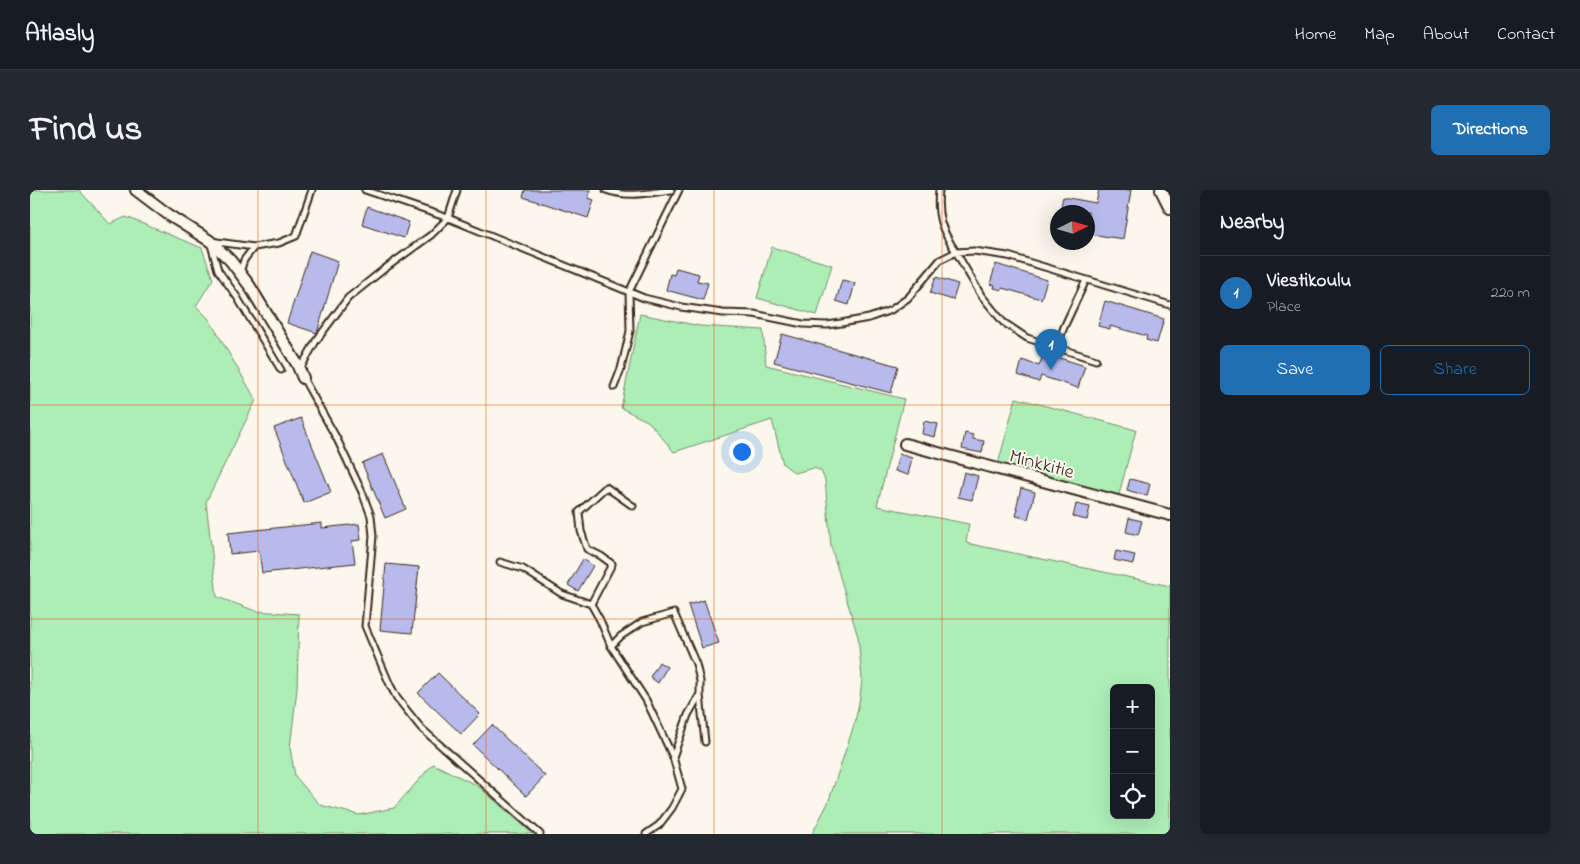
<!DOCTYPE html>
<meta charset="utf-8">
<style>
:root{--surface:#171b24;--page:#242831;--text:#f1f3f6;--muted:#9ea1a6;--line:#363941;--accent:#1f6fb2}
body{margin:0;font-family:"Indie Flower",sans-serif;background:var(--page);color:var(--text)}
.controls{position:absolute;right:15px;bottom:15px;display:grid;overflow:hidden;border-radius:8px;box-shadow:0 5px 20px #0002}
.controls button{width:45px;height:45px;display:grid;place-items:center;padding:0;border:0;border-bottom:1px solid var(--line);background:var(--surface);color:var(--text);font:25px sans-serif}
.compass{position:absolute;left:1020px;top:15px;width:45px;height:45px;border-radius:50%;background:var(--surface);box-shadow:0 5px 20px #0002;rotate:85deg}
.you{position:absolute;left:711px;top:261px;width:18px;height:18px;margin:-12px;border:4px solid #fff;border-radius:50%;background:#1a73e8;box-shadow:0 0 0 8px #1a73e833}
.badge{display:grid;place-items:center;width:32px;height:32px;border-radius:50%;background:var(--accent);color:#fff;font-size:16px;font-weight:700}
.pin{position:absolute;translate:-50% -41px;filter:drop-shadow(0 1px 2px #0008)}
.pin::after{content:'';position:absolute;top:26px;width:18px;height:15px;background:inherit;clip-path:polygon(0 0,100% 0,50% 100%)}
.list{margin:0;padding:0;list-style:none}
h2{display:flex;justify-content:space-between;align-items:center;height:65px;margin:0;padding:0 20px;font-size:21px}
h2 small{font-size:16px;font-weight:400;color:var(--muted)}
.list li{display:grid;grid-template-columns:32px 1fr auto;gap:15px;align-items:center;box-sizing:border-box;height:75px;padding:0 20px;border-top:1px solid var(--line)}
.list b{display:block;font-size:19px;white-space:nowrap}
.list p{margin:0;font-size:16px;white-space:nowrap;color:var(--muted)}
.list em{font-size:16px;font-style:normal;color:var(--muted)}
.actions{display:flex;gap:10px;padding:15px 20px}
.actions a{flex:1;padding:11px 0;border:1px solid var(--accent);border-radius:8px;text-align:center;font-size:18px;color:var(--accent)}
.actions .main{background:var(--accent);color:#fff}
.icon{flex:none;width:28px;height:28px;fill:none;stroke:currentColor;stroke-width:2;stroke-linecap:round;stroke-linejoin:round}
.map{position:relative;flex:none;width:1140px;height:644px;overflow:hidden;border-radius:8px}
header{display:flex;align-items:center;gap:30px;box-sizing:border-box;height:70px;padding:0 25px;background:var(--surface);border-bottom:1px solid var(--line)}
header strong{font-size:24px}
nav{display:flex;gap:28px;margin-inline-start:auto;font-size:18px}
.intro{display:flex;align-items:center;justify-content:space-between;box-sizing:border-box;height:120px;padding:0 30px}
h1{margin:0;font-size:35px}
.button{padding:12px 22px;border-radius:8px;background:var(--accent);color:#fff;font-size:18px;font-weight:700}
main{display:flex;gap:30px;padding:0 30px}
aside{flex:1;background:var(--surface);border-radius:8px;box-shadow:0 5px 20px #0002}
.map>svg:first-child{display:block}
.green{fill:#adeeb7;stroke:#748c6a;fill-rule:evenodd}
.building{fill:#b8baeb;stroke:#3b2a1e}
.lines{fill:none;stroke-linecap:round;stroke-linejoin:round}
.service-casing{stroke:#3b2a1e;stroke-width:9}
.minor-casing{stroke:#3b2a1e;stroke-width:14}
.service{stroke:#fbf7ec;stroke-width:5}
.minor{stroke:#fbf7ec;stroke-width:10}
.grid{fill:none;stroke:#e8590c;stroke-width:1;stroke-opacity:0.55}
.labels{text-anchor:middle;stroke-width:4;stroke-linejoin:round;paint-order:stroke}
.street-label{font-size:20px;fill:#3b2a1e;stroke:#fbf7ec}
</style>
<header>
<strong>Atlasly</strong>
<nav><a>Home</a><a>Map</a><a>About</a><a>Contact</a></nav>
</header>
<div class="intro"><h1>Find us</h1><a class="button">Directions</a></div>
<main>
<div class="map">
<svg width="1140" height="644" viewBox="0 0 1140 644">
<rect width="100%" height="100%" fill="#fbf7ec"/>
<filter id="ink" filterUnits="userSpaceOnUse"><feTurbulence type="fractalNoise" baseFrequency=".02" numOctaves="2"/><feDisplacementMap in="SourceGraphic" scale="10" xChannelSelector="R" yChannelSelector="G"/><feConvolveMatrix kernelMatrix="1 2 1 2 8 2 1 2 1" color-interpolation-filters="sRGB"/></filter>
<g filter="url(#ink)">
<g class="green">
<polygon points="0,0 49,0 80,34 96,27 172,58 183,89 166,116 179,129 226,210 176,312 187,407 226,421 269,424 267,499 260,558 265,586 290,615 329,625 364,618 403,574 448,596 503,644 0,644"/>
<polygon points="742,57 802,75 787,125 727,108"/>
<path d="M610,124L670,136L733,140L736,175L874,209L847,316L939,334L936,353L1140,396V644H782L798,613L825,532L830,507L832,489L828,447L801,357L795,290L791,281L784,278L765,283L753,274L742,230L644,262L619,232L591,218ZM1084,498H1121V625H1084Z"/>
<polygon points="986,208 1106,240 1088,308 968,274"/>
</g>
<g class="building">
<polygon points="495,0 561,0 558,8 564,10 558,28 493,7"/>
<polygon points="1069,0 1101,0 1093,49 1060,44 1062,35 1058,34 1058,22 1030,22 1033,7 1066,13"/>
<polygon points="337,17 379,32 374,48 332,34"/>
<polygon points="280,61 308,71 287,143 257,133"/>
<polygon points="966,74 1017,90 1011,109 972,98 972,100 964,98 965,95 960,94"/>
<polygon points="646,78 669,84 667,91 678,93 673,110 636,100 640,84 644,85"/>
<polygon points="906,87 928,94 923,110 900,103"/>
<polygon points="812,90 825,93 819,115 806,111"/>
<polygon points="1075,111 1134,129 1127,153 1116,150 1117,146 1080,136 1080,139 1068,136"/>
<polygon points="752,144 868,176 861,203 744,172"/>
<polygon points="1014,163 1055,176 1048,198 1011,186 1009,192 988,185 992,170 1009,176"/>
<polygon points="271,228 301,302 274,313 244,238"/>
<polygon points="894,231 908,234 905,247 892,244"/>
<polygon points="935,243 943,245 943,249 954,251 952,263 932,259"/>
<polygon points="353,264 376,319 355,328 332,273"/>
<polygon points="869,264 882,268 878,285 865,281"/>
<polygon points="934,282 948,286 942,310 928,307"/>
<polygon points="1100,289 1120,294 1117,306 1097,300"/>
<polygon points="991,298 1005,302 998,329 986,326 988,319 986,319"/>
<polygon points="1046,314 1060,317 1057,330 1043,327"/>
<polygon points="1099,328 1112,331 1108,345 1096,342"/>
<polygon points="292,333 292,338 329,334 331,350 322,351 325,373 232,383 229,361 200,364 198,343"/>
<polygon points="1086,361 1105,365 1103,374 1084,370"/>
<polygon points="553,369 563,376 548,401 538,395"/>
<polygon points="356,374 389,377 382,443 350,440"/>
<polygon points="674,410 689,453 672,458 658,415"/>
<polygon points="629,472 637,477 628,493 620,487"/>
<polygon points="408,483 450,524 431,544 388,503"/>
<polygon points="462,535 515,586 496,606 443,555"/>
</g>
<g class="lines">
<defs>
<g id="service">
<path d="M335,0L418,28L614,108L651,117L693,123L724,124L773,134L797,135L811,133L839,128L861,120L878,108L910,70L926,62C912,41 906,26 909,0"/>
<path d="M576,0C598,8 618,3 641,0"/>
<polyline points="210,82 214,70 224,57"/>
<polyline points="1027,157 1034,137 1056,90"/>
<polyline points="1066,170 997,148 973,132 951,105 926,62 944,61 978,66 1140,115"/>
<polyline points="270,179 286,151 318,108 353,80 401,45 418,28 427,0"/>
<polyline points="251,180 207,107 188,80 180,51 224,57 249,53 266,46 282,0"/>
<polyline points="273,188 307,249 332,302 341,326 343,346 335,436 360,495 367,508 391,538 510,644"/>
<polyline points="584,197 591,179 600,141 599,102 649,0"/>
<polyline points="603,316 576,297 549,322 551,341 557,359 571,366 582,374 561,414 570,430 581,456 616,510 643,567 652,599 642,618 629,635 616,644"/>
<polyline points="470,372 493,379 532,404 561,414"/>
<polyline points="581,456 591,446 612,432 644,423 666,474 670,491 670,504 658,525 643,567"/>
<polyline points="670,505 675,552"/>
</g>
<g id="minor">
<polyline points="106,0 139,25 180,51 200,70 219,95 267,174 273,188"/>
<polyline points="1131,0 1140,18"/>
<polyline points="875,254 1140,325"/>
</g>
</defs>
<use href="#service" class="service-casing"/>
<use href="#minor" class="minor-casing"/>
<use href="#service" class="service"/>
<use href="#minor" class="minor"/>
</g>
</g>
<path class="grid" d="M228,0V644M456,0V644M684,0V644M912,0V644M0,215H1140M0,429H1140"/>
<g class="labels">
<g class="street-label">
<text transform="translate(1012 273) rotate(15)" y="7">Minkkitie</text>
</g>
</g>
</svg>
<div class="controls">
<button>+</button>
<button>−</button>
<button><svg class="icon" aria-label="locate" viewBox="0 0 24 24"><circle cx="12" cy="12" r="6"/><path d="M12 2v4M12 18v4M2 12h4M18 12h4"/></svg></button>
</div>
<svg class="compass" viewBox="-18 -18 36 36"><path d="M0-13l5 13h-10z" fill="#e53935"/><path d="M0 13l5-13h-10z" fill="#9ea1a6"/></svg>
<div class="you"></div>
<div class="pin badge" style="left:1021px;top:180px">1</div>
</div>
<aside>
<h2>Nearby<small></small></h2>
<ul class="list">
<li><span class="badge">1</span><div><b>Viestikoulu</b><p>Place</p></div><em>220 m</em></li>
</ul>
<div class="actions"><a class="main">Save</a><a>Share</a></div>
</aside>
</main>
